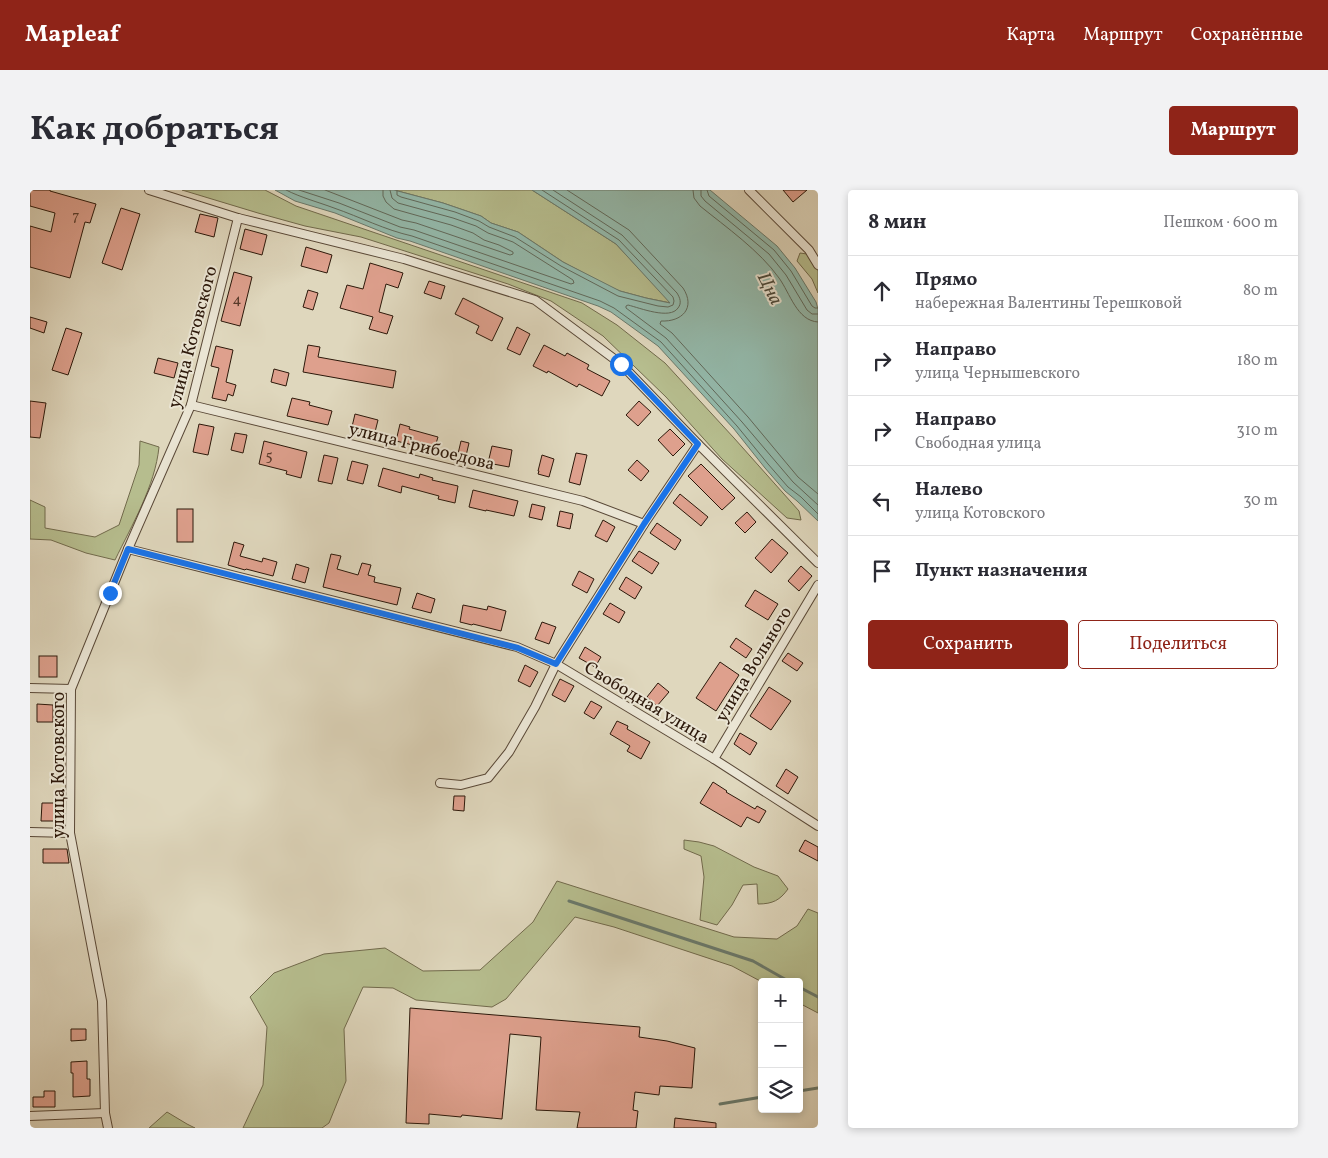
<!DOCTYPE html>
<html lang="ru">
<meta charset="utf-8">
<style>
:root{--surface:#fff;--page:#f2f2f3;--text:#2b2b33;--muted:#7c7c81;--line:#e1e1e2;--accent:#8f2418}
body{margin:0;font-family:Vollkorn,serif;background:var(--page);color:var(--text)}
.controls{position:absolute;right:15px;bottom:15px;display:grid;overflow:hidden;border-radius:5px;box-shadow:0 2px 8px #0003}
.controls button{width:45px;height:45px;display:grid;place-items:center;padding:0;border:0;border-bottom:1px solid var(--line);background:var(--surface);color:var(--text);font:25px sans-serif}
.stop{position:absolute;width:15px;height:15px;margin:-11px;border:4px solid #1a73e8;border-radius:50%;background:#fff}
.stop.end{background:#1a73e8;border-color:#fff;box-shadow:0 1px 5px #0008}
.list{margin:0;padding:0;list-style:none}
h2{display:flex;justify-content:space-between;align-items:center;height:65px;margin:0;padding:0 20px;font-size:21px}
h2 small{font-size:16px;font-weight:400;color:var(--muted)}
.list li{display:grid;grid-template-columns:32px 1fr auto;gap:15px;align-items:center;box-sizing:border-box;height:70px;padding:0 20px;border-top:1px solid var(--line)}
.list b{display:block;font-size:19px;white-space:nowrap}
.list p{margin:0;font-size:16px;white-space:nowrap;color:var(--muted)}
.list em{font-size:16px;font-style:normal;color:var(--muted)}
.actions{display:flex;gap:10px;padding:15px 20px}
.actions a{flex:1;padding:11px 0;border:1px solid var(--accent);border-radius:5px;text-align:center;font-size:18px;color:var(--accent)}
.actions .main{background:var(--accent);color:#fff}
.icon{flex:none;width:28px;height:28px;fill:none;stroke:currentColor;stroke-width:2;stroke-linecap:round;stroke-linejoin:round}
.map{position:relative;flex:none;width:788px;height:938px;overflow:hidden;border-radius:5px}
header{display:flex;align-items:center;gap:30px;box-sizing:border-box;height:70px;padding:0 25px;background:var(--accent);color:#fff}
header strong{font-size:24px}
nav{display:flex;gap:28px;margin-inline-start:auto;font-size:18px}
.intro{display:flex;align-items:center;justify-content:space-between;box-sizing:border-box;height:120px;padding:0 30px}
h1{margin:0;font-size:35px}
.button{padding:12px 22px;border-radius:5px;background:var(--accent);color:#fff;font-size:18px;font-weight:700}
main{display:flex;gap:30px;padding:0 30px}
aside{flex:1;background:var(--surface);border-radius:5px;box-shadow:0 2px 8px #0003}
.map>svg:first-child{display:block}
.green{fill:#b6bd8e;stroke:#716a4c}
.water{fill:#94baac;stroke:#6a796b}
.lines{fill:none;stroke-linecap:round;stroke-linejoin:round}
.shore{stroke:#60695b;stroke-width:1}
.stream{stroke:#6a796b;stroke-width:3}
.building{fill:#dea08d;stroke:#2c180a}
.minor-casing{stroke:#594837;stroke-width:10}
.minor{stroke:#eae5d4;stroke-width:8}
.route{stroke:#1a73e8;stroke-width:6}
.labels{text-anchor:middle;stroke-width:4;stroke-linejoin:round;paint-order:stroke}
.number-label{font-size:15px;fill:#583a2b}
.street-label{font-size:18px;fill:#2c180a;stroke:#eae5d4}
.water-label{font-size:19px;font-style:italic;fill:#4b493b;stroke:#eae5d4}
</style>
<header>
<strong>Mapleaf</strong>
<nav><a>Карта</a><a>Маршрут</a><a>Сохранённые</a></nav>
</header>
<div class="intro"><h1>Как добраться</h1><a class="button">Маршрут</a></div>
<main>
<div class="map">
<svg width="788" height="938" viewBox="0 0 788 938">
<rect width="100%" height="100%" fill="#dfd7bd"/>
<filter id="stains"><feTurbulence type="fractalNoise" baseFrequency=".004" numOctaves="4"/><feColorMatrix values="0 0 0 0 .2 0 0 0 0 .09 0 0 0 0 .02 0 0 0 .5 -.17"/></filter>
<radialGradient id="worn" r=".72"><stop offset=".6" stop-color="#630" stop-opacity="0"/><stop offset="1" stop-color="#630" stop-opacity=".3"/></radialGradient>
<g class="green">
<polygon points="152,0 235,0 266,16 552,113 587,135 635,173 704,248 769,321 771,330 757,328 692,269 636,207 573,146 521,111 478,94 331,47 275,36 228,23"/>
<polygon points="364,0 502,0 586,54 641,113 616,108 590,101 578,96 533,72 488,42 461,33 451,26 413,13"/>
<polygon points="770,63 777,64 788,81 788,103 782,89 767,71"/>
<path d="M110,251L129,257C125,296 102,335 85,370L56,363L21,350L0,349V310L15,317V338L65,347L89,335L109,275Z"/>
<path d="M654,650L669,652L684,656L724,677L748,686L758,699C750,710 743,714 728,714L727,694L713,695L702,715L687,735L670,730L674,687L671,666L654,659Z"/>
<polygon points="527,691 704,747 747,749 767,736 778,719 788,723 788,823 769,813 769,792 732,792 702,776 584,737 545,727 476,809 462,817 386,810 363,798 333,797 314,839 316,891 299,933 292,938 213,938 233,895 237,837 220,807 244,783 294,764 355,758 393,781 450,780 503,732"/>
<polygon points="137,922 157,934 165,938 119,938"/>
</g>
<polygon class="water" points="245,0 364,0 413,13 451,26 461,33 488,42 533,72 590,101 616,108 640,113 586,54 502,0 680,0 747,56 765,78 786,112 788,119 788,331 767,311 755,301 735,278 704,239 628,156 581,122 568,116 380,51 367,48 305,23 265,11"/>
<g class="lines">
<g class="shore">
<path d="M256,0C272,8 288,12 304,18C330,27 355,40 382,46L570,111L584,118L631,152L707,236L738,274L758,297L771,307L788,324"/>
<polyline points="269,0 309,13 370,37 384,40 541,94 544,93 543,90 483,52 472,48 458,43 446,36 423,28 368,13 362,8 360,0"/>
<polyline points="295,0 372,30 386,33 480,65 483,64 483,62 469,55 454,50 443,43 421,35 364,19 356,12 353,6 353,0"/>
<polyline points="367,0 367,5 371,7 425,22 449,31 459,37 485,47 531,76 588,106 628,116 638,117 643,115 644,111 643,107 589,50 512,0"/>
<path d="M523,0L592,45L647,103C650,108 652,113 648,118C640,130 610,118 598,115L596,116V118L636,148L712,232L763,292L788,315"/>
<path d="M537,0L599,40L653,98C666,118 652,132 631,131L630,134L642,143L718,227L768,287L788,304"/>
<path d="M663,0L664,8L670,16C696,37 730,61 749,88C760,103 767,131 788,132"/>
<polyline points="671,0 671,6 675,11 739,64 756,85 777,120 782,124 788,124"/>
<polyline points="677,0 679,6 744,60 761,81 782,116 785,118 788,118"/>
</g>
<g class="stream">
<polyline points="539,711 723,771 760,792"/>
<polyline points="769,797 788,807"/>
<polyline points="769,901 788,898"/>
<polyline points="690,914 732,907"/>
</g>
</g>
<g class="building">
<polygon points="0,0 20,0 20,1 66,14 60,33 55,32 40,88 0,77 0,36 21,42 25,23 0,16"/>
<polygon points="753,0 777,0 763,12"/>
<polygon points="91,18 110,24 92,80 72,73"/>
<polygon points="170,24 188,28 184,47 165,42"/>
<polygon points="215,39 237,45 232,65 210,59"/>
<polygon points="276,57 302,65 297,83 271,76"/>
<polygon points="340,73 373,83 368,98 356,94 349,122 363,126 357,144 339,139 343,127 310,118 317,95 333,99"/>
<polygon points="204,82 222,87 210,136 191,131"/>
<polygon points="399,91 415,96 411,109 394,103"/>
<polygon points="278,100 288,103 283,120 273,117"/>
<polygon points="433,108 473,128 462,151 446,143 449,136 425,124"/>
<polygon points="0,127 17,132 14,143 0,138"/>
<polygon points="487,137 500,144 490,165 477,159"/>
<polygon points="36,138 52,143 38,185 22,180"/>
<polygon points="278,155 290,157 288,167 366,181 363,198 273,182"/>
<polygon points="514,155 535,166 537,163 559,175 557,179 580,191 572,206 549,194 547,197 518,181 517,183 503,176"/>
<polygon points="186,156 203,160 196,192 206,195 203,206 198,204 196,211 182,208 189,178 181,176"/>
<polygon points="128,168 148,173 144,188 124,183"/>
<polygon points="244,179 259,183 256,196 241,192"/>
<polygon points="262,208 280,212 279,215 302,221 298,235 257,226"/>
<polygon points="0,211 16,213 10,248 0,247"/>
<polygon points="609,211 621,222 608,236 596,225"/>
<polygon points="325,224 348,230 344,246 321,241"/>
<polygon points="169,234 184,237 178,265 163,262"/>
<polygon points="370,234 380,237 379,239 408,247 404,260 366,251"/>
<polygon points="640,239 655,254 643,266 628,250"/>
<polygon points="205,243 217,245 213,263 201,260"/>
<polygon points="234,251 277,262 271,288 256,284 257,281 229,274"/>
<polygon points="431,251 439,253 435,270 427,268"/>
<polygon points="462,256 482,260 479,277 458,273"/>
<polygon points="546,263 557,265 550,295 539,292"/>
<polygon points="294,265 308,268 302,294 288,291"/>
<polygon points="512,265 524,269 519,287 508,284 509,281 508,281"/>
<polygon points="607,270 619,281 611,291 598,280"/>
<polygon points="322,271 338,275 333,294 317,290"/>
<polygon points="671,274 705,308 692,320 658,286"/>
<polygon points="353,278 389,288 390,284 403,288 402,290 428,296 425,313 408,309 409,306 372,296 371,303 348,296"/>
<polygon points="443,300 488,311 484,326 456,320 456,321 439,317"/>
<polygon points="650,304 678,327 671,336 643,313"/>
<polygon points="502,314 515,317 512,330 499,327"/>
<rect x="147" y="319" width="16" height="33"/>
<polygon points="530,321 543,324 540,339 527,336"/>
<polygon points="717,322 726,332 715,343 705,333"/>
<polygon points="573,330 585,337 577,352 565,346"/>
<polygon points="627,333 651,350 645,360 620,343"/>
<polygon points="742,349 758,363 741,383 725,368"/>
<polygon points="204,352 214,355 210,366 232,372 233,368 247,372 243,386 216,379 215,380 198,375"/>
<polygon points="609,361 629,373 622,384 602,371"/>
<polygon points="301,364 311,366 307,379 328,385 332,373 341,375 338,385 345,387 344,392 371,398 367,415 293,397"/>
<polygon points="266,374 279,378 275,393 262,389"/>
<polygon points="771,376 782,386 769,401 758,391"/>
<polygon points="549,381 564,389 557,403 542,395"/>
<polygon points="596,387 612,397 605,409 589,399"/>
<polygon points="725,400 748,414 738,430 715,416"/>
<polygon points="387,403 405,409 401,423 382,418"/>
<polygon points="580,413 595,422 589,433 573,424"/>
<polygon points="433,415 457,420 458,416 476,421 471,441 443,434 442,435 430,432"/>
<polygon points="512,432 526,437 519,454 505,449"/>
<polygon points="706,448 722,459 716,468 700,457"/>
<polygon points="555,457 571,467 565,477 549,468"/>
<polygon points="758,463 773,473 767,481 752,471"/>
<rect x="9" y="466" width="18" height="21"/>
<polygon points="690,472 709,485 686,521 666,508"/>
<polygon points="495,475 508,482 500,497 488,491"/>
<polygon points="530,489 544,496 535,512 522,505"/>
<polygon points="628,493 639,502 627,516 617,507"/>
<polygon points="739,497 761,511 741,540 720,526"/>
<polygon points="561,511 572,517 564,529 554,523"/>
<polygon points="7,514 23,515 23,532 7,532"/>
<polygon points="587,531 598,536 597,539 620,552 611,569 597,561 600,556 580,544"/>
<polygon points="710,543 727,553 720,565 704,554"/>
<polygon points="756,579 768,587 758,604 746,596"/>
<polygon points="683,592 697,601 696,602 725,619 727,616 736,621 729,633 717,627 711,637 670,613"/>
<polygon points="424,606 435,606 434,621 423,620"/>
<polygon points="12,613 28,613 27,631 11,631"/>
<polygon points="775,650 788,657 788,671 769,661"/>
<polygon points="13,659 37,659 39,673 13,673"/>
<polygon points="380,818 610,837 609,847 637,851 665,858 662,898 630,896 629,905 605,902 603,920 608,921 606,938 547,938 550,922 506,920 511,847 480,844 472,929 432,925 431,927 399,924 399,934 376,933"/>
<polygon points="41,839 56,839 56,850 41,851"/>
<polygon points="57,871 57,889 60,889 60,906 43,907 43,883 41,883 41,872"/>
<polygon points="14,901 25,901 25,917 3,917 3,907 14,907"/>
<polygon points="645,928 686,933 686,938 644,938"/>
</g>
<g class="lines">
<defs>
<g id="minor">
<polyline points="119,0 208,28 374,69 505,110 591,174 668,254 788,373"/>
<polyline points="719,0 779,60 788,75"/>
<polyline points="161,215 553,311 614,334"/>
<polyline points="98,359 487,457 526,474 684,569 788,636"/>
<polyline points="0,498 41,499"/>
<polyline points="684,569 788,395"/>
<polyline points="410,593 431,595 458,588 479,562 505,517 526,474 614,334 668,254"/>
<polyline points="0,642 40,643"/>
<polyline points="0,926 75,923"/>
<polyline points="78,938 75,923 72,811 40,643 41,499 98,359 161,215 208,28"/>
</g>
</defs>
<use href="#minor" class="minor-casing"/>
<use href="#minor" class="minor"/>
</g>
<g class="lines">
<polyline class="route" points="80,403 98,359 488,458 526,474 614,334 668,254 591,174"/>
</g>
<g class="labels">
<g class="number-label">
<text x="46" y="30">7</text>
<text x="207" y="114">4</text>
<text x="239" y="270">5</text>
</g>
<g class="street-label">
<text transform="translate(162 147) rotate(-75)" y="6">улица Котовского</text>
<text transform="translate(392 256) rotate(14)" y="6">улица Грибоедова</text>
<text transform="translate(723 474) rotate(-59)" y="6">улица Вольного</text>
<text transform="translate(617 512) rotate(31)" y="6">Свободная улица</text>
<text transform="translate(28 575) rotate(-90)" y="6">улица Котовского</text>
</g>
<g class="water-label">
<text transform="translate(741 98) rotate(63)" y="7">Цна</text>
</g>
</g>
<rect width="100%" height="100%" filter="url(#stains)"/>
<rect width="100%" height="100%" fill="url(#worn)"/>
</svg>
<div class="controls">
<button>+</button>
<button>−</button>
<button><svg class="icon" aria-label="layers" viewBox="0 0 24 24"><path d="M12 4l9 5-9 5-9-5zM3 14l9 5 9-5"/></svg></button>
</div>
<div class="stop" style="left:591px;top:174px"></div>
<div class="stop end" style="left:80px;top:403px"></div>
</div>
<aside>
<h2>8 мин<small>Пешком · 600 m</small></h2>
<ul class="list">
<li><svg class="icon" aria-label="ahead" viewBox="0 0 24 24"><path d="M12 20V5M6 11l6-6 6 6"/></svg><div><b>Прямо</b><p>набережная Валентины Терешковой</p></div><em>80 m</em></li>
<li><svg class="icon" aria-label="right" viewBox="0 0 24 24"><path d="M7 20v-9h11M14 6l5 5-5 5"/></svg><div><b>Направо</b><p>улица Чернышевского</p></div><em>180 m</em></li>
<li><svg class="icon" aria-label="right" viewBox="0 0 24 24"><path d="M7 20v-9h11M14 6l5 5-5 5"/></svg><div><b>Направо</b><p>Свободная улица</p></div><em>310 m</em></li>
<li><svg class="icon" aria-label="left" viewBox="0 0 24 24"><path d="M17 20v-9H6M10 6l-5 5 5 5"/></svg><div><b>Налево</b><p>улица Котовского</p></div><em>30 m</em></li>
<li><svg class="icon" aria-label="arrive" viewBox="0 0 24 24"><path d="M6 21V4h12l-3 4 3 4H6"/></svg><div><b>Пункт назначения</b></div></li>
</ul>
<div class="actions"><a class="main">Сохранить</a><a>Поделиться</a></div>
</aside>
</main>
